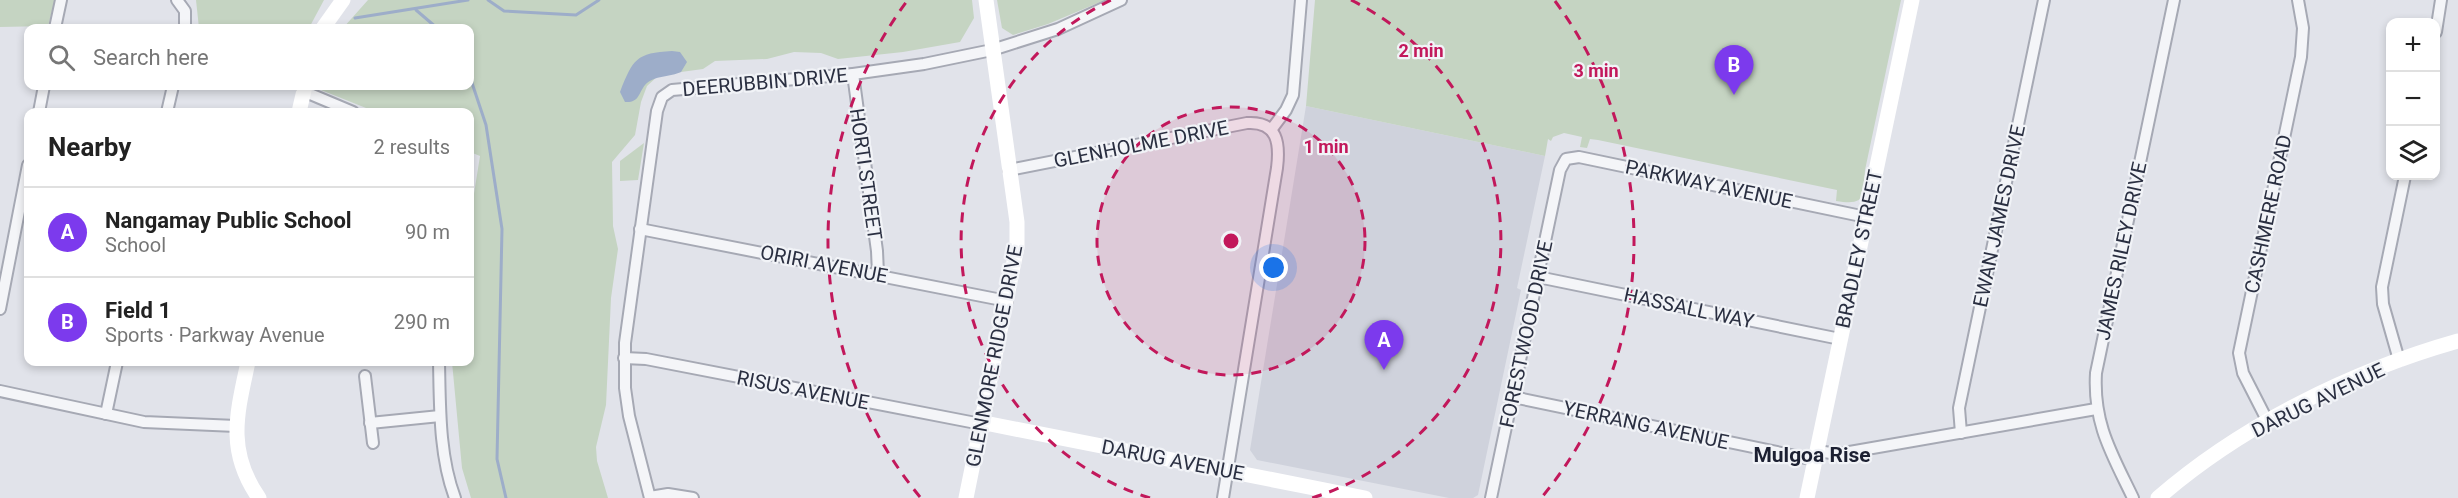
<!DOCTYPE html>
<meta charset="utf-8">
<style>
:root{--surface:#fff;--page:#f6f6f6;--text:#222;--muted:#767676;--line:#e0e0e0;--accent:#7c3aed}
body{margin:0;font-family:Roboto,sans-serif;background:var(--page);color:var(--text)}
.controls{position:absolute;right:18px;top:18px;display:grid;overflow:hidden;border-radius:12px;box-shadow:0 3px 9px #0003}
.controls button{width:54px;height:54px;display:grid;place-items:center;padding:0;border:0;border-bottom:2px solid var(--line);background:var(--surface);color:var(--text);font:30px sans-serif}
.you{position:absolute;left:1274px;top:268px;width:21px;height:21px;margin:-15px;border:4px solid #fff;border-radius:50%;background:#1a73e8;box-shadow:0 0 0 9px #1a73e833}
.badge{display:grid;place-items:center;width:39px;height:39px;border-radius:50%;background:var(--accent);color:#fff;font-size:20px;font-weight:700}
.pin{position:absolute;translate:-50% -50px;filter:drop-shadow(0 2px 3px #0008)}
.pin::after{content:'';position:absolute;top:32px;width:21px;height:18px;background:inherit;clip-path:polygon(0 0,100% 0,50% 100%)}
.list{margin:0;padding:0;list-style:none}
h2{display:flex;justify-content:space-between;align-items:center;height:78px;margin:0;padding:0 24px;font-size:26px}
h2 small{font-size:20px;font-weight:400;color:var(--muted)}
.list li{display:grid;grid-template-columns:39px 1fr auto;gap:18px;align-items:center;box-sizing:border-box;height:90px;padding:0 24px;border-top:2px solid var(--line)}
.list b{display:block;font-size:22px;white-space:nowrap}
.list p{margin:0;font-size:20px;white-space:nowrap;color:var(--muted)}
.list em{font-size:20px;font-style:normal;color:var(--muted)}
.icon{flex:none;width:33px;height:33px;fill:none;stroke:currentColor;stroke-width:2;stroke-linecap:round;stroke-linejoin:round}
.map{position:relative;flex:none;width:2458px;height:498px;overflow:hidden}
.search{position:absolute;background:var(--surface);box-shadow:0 3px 9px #0003;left:24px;top:24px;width:450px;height:66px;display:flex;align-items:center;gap:15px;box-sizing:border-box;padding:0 21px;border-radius:12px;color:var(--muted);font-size:22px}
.panel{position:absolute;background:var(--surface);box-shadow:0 3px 9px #0003;left:24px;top:108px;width:450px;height:258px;border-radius:12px}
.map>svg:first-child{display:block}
.built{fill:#cfd2dc}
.green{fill:#c5d4c2}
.water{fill:#9dadc9}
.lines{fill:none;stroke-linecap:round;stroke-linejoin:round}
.stream{stroke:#9dadc9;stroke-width:3}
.street-casing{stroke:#a6a9b4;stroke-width:14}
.street{stroke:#f4f5f8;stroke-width:10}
.secondary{stroke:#fff;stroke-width:15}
.ring{fill:none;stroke:#c2185b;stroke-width:3;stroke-dasharray:10 8}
.labels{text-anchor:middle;stroke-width:4.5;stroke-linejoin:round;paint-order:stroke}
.street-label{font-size:20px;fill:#2a2f41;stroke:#f1f3f7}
.neighbourhood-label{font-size:21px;font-weight:bold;fill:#1c2032;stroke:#f1f3f7}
.centre{fill:#c2185b;stroke:#f1f3f7;stroke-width:3}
.ring-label{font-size:18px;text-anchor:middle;font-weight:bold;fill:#c2185b;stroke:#f1f3f7;stroke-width:4.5;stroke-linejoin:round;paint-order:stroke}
</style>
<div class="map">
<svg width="2458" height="498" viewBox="0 0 2458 498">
<rect width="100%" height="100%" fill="#e1e3ea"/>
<polygon class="built" points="1306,106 1545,156 1517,288 1521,290 1478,495 1473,498 1449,498 1257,460 1250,450"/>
<g class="green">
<polygon points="0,0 55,0 48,26 0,27"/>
<polygon points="196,0 324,0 309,28 199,28"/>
<polygon points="368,0 972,0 974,18 960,42 903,52 838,59 821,53 794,52 767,59 715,61 703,69 659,75 647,86 641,102 635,135 612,162 613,226 618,249 611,298 606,405 596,447 597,461 608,498 471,498 462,468 452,362 470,362 470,219 480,156 470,152 470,112 376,112 316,88 317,86 470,86 470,28 343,28"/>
<polygon points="997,0 1105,0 1048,24 1013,35 1002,28"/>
<path d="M1315,0H1901L1865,170C1863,196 1867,206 1836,201L1837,190L1598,140L1590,139L1587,148L1580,147L1582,137L1564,133L1553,137L1551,141L1548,139L1545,156L1306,106Z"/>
<polygon points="644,143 638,180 620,181 620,161"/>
</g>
<path class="water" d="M672,51L680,52L687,62L681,72C671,77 654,75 645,85C638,94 639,103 625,102L620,92C633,59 636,53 672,51Z"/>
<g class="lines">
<g class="stream">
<polyline points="488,0 504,11 576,15 599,0"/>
<polyline points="416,10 437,28"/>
<polyline points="355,18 468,0"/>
<polyline points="470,77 486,125 502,229 497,459 506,498"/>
</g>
<defs>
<g id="street">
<polyline points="177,0 185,11 185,28"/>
<polyline points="55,28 61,0"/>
<polyline points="2436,32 2441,0"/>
<polyline points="853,74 877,251 878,274"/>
<polyline points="303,91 353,112"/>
<polyline points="39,112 44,86"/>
<polyline points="167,112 173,86"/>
<polyline points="1271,130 1286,110 1293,95 1301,0"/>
<path d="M1009,170L1247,123C1278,121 1280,144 1277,168L1223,498"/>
<polyline points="640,229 1007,301"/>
<polyline points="1538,277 1840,339"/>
<polyline points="0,309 28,165"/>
<polyline points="624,358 646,359 981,424"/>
<polyline points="2399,360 2383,304 2382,287 2405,176"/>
<path d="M439,362C440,406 439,456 455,498"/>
<polyline points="365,376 373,443"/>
<polyline points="0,391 144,422 236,426"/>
<polyline points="1513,397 1815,460"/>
<polyline points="106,414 117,362"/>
<polyline points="2268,422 2243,373 2239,353 2301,57 2303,28 2298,0"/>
<polyline points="370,423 440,416"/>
<polyline points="1961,433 1959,408 2044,0"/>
<polyline points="1817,451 1838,454 2096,409"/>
<polyline points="650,497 668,494 693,498"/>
<polyline points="650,498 629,416 625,388 625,343 657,111 662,97 672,90 853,74 924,64 992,50 1058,29 1121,0"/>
<polyline points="1491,498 1560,170 1566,159 1579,157 1866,217"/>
<path d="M2133,498C2112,454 2093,424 2096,373L2174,0"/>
</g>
</defs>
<use href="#street" class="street-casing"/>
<use href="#street" class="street"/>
<g class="secondary">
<polyline points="323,28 343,0"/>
<polyline points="299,112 305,86"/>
<path d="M248,362C237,413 226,451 259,498"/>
<polyline points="981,424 990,424 1365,498"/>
<polyline points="966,498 1017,247 1017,222 986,0"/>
<polyline points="1807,498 1912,0"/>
<path d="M2158,498C2242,425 2352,371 2458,341"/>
</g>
</g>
<circle cx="1231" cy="241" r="134" fill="#c2185b" fill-opacity=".12"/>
<g class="ring">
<circle cx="1231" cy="241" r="134"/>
<path d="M1150 498A269 269 0 0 1 1111 0M1351 0A269 269 0 0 1 1312 498"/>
<path d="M920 497A403 403 0 0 1 907 1M1555 1A403 403 0 0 1 1542 497"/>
</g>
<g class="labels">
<g class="street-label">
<text transform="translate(765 82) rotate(-5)" y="7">DEERUBBIN DRIVE</text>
<text transform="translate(1141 144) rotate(-11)" y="7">GLENHOLME DRIVE</text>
<text transform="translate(866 174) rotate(82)" y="7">HORTI STREET</text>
<text transform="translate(1709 184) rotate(12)" y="7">PARKWAY AVENUE</text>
<text transform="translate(2268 214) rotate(-78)" y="7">CASHMERE ROAD</text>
<text transform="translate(1999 216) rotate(-78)" y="7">EWAN JAMES DRIVE</text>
<text transform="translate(1859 249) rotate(-78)" y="7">BRADLEY STREET</text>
<text transform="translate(2121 251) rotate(-78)" y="7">JAMES RILEY DRIVE</text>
<text transform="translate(824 264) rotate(11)" y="7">ORIRI AVENUE</text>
<text transform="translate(1689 308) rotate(12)" y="7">HASSALL WAY</text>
<text transform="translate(1526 334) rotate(-78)" y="7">FORESTWOOD DRIVE</text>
<text transform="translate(994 356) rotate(-79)" y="7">GLENMORE RIDGE DRIVE</text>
<text transform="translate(803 390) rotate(11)" y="7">RISUS AVENUE</text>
<text transform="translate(2318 400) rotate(-26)" y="7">DARUG AVENUE</text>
<text transform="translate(1646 425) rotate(12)" y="7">YERRANG AVENUE</text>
<text transform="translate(1173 460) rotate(11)" y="7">DARUG AVENUE</text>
</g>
<g class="neighbourhood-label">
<text x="1812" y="462">Mulgoa Rise</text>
</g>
</g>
<circle cx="1231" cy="241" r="9" class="centre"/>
<g class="ring-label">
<text x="1421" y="57">2 min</text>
<text x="1596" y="77">3 min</text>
<text x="1326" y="153">1 min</text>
</g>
</svg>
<div class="controls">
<button>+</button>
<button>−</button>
<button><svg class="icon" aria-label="layers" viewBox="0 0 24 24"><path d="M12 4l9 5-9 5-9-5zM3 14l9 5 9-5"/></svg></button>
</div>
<div class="you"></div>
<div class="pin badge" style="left:1384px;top:370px">A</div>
<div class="pin badge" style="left:1734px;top:95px">B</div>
<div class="search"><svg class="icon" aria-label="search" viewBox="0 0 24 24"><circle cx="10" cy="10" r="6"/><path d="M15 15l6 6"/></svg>Search here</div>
<section class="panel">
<h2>Nearby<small>2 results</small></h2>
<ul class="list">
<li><span class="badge">A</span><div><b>Nangamay Public School</b><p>School</p></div><em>90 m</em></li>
<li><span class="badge">B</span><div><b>Field 1</b><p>Sports · Parkway Avenue</p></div><em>290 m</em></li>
</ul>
</section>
</div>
